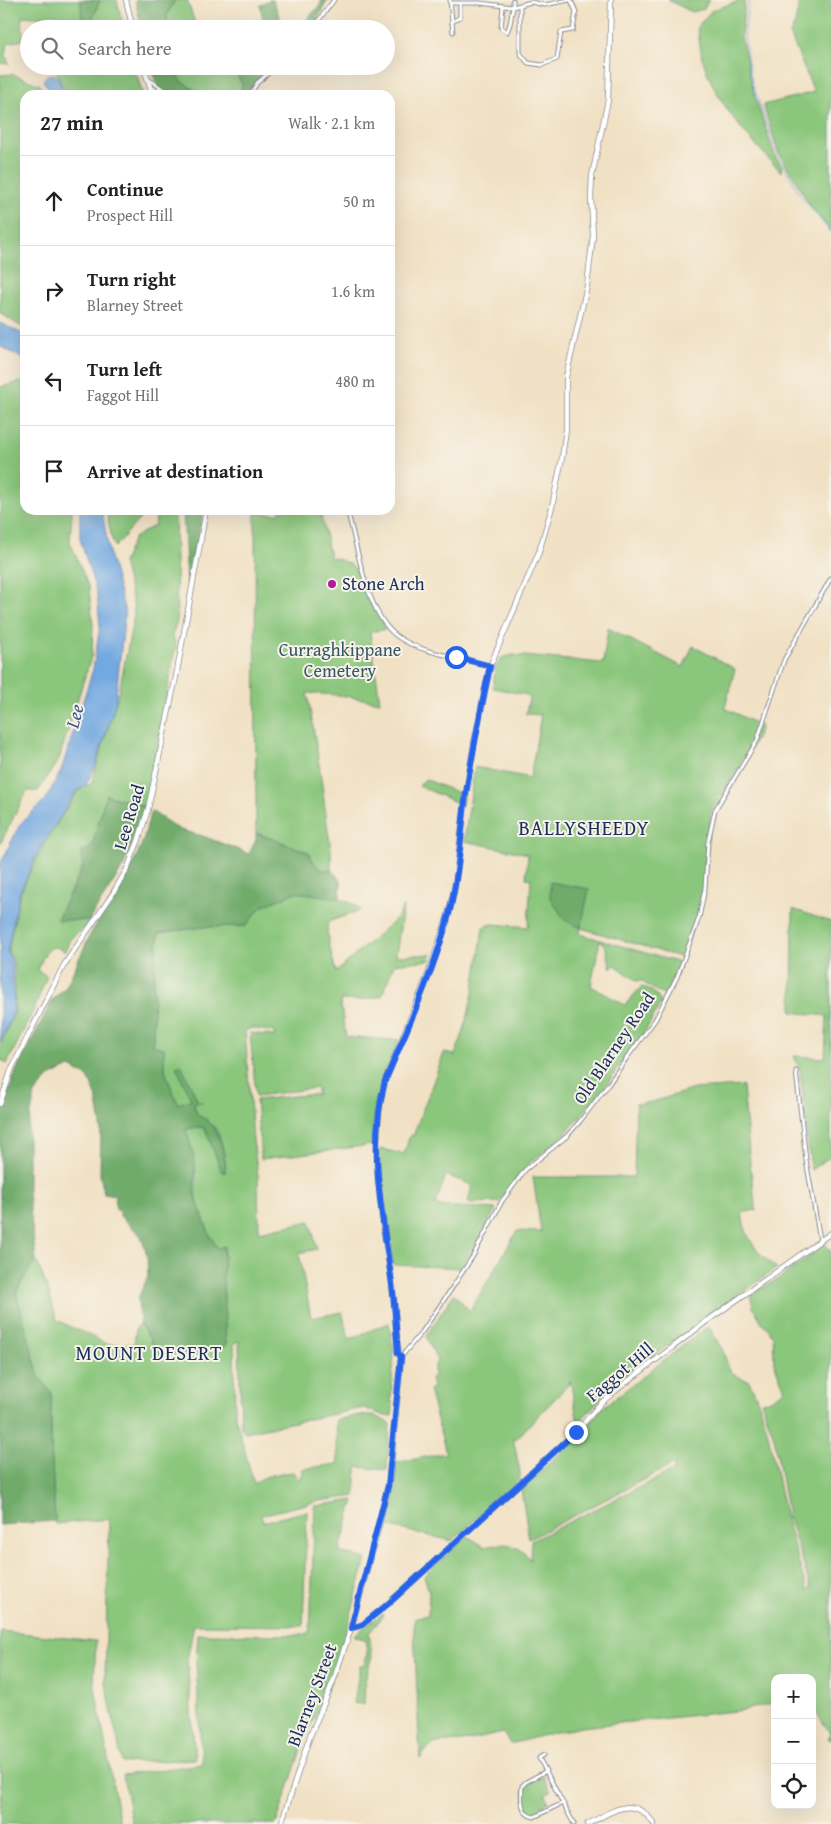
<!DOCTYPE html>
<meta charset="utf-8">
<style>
:root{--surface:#fff;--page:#f2f2f2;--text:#202124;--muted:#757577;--line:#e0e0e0}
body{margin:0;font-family:"Gentium Book Plus",serif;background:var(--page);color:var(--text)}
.controls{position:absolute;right:15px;bottom:15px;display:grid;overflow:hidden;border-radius:10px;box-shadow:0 5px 20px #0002}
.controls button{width:45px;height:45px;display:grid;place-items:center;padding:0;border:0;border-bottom:1px solid var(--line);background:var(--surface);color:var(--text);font:25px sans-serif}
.stop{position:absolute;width:15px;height:15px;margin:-11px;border:4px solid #2563eb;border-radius:50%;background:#fff}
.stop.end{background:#2563eb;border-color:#fff;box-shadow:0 1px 5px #0008}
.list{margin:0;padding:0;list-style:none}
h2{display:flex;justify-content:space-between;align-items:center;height:65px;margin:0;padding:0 20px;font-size:21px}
h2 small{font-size:16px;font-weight:400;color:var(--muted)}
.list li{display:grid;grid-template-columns:32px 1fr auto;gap:15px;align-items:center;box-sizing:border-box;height:90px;padding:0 20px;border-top:1px solid var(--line)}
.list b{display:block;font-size:19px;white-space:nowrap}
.list p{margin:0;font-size:16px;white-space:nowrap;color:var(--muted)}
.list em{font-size:16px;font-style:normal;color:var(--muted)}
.icon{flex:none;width:28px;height:28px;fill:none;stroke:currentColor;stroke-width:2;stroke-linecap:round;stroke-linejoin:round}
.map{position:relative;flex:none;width:831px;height:1824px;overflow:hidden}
.search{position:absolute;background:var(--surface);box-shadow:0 5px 20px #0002;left:20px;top:20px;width:375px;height:55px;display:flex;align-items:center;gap:12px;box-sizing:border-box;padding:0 18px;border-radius:28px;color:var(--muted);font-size:19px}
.panel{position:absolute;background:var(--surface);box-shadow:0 5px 20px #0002;left:20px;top:90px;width:375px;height:425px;border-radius:15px}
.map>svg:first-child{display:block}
.green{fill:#8ac67b;stroke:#527a6c}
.forest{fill:#6fab6b;stroke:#456d64}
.water{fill:#73a9e1;stroke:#476ca0}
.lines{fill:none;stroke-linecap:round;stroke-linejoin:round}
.stream{stroke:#73a9e1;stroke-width:1}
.minor-casing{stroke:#868891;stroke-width:5}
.tertiary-casing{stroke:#868891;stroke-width:6}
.minor{stroke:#fff;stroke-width:3}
.tertiary{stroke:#fff;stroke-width:4.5}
.route{stroke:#2563eb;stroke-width:6}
.poi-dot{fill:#b5179e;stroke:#f7f3e8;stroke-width:2}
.labels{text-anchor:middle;stroke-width:4;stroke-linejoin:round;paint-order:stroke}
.poi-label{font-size:18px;fill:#1b2f5e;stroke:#f7f3e8;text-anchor:start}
.park-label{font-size:18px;fill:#375565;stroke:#f7f3e8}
.street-label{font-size:18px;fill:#1b2f5e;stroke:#f7f3e8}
.water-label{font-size:19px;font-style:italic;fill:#355485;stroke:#f7f3e8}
.quarter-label{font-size:20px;letter-spacing:1px;fill:#1b2f5e;stroke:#f7f3e8}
</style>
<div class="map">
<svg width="831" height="1824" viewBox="0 0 831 1824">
<rect width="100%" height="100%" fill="#f7f3e8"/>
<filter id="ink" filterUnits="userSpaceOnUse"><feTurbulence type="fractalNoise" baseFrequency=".02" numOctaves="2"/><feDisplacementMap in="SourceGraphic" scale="10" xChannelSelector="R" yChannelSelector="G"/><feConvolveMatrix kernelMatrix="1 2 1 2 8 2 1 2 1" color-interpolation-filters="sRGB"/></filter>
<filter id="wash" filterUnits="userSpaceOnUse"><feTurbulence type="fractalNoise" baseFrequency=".0096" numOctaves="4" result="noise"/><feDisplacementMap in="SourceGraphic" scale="20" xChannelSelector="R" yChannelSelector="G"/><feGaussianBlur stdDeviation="1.12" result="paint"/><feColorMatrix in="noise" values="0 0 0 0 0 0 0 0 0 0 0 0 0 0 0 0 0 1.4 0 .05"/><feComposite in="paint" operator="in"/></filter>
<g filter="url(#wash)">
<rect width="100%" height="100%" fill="#f1e1c4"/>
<g class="green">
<polygon points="0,0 81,0 82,29 77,29 65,19 54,14 36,17 22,16 23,40 8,43 6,56 9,64 0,63"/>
<polygon points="100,0 117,0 124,29 86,29 90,25"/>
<polygon points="175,0 187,0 197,29 168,29 167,15"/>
<polygon points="668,0 709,0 704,9 692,12"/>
<path d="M743,0H745L741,37L755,97L775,156L782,166L781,172C749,138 715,104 702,57C700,48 699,37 697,27L712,10Z"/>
<polygon points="800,0 831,0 831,231 811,207 779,153 763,105 814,92 790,34 795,23"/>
<polygon points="59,66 134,66 143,95 66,95 56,71"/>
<polygon points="174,66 218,66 229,75 237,74 242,84 242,95 201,95 180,80"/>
<polygon points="13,74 40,85 45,95 25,95 25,329 0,313 0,75"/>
<polygon points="25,381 25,510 72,510 70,542 89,588 93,625 92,654 59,759 38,791 27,791 0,844 0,387"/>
<polygon points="106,510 144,510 142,516 115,547 112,540"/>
<path d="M157,510H175L177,622L172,635L176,644L146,807L106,795L92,847L57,919L90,921C82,934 69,932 66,952C47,939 45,956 37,970L47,976L35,1007L7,1064L0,1059V1046L15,1011L14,963L8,951L20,894L41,849L77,792L87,785H91L119,691L134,615V608L123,562L134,538L155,525Z"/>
<path d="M280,510H320L330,557C361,565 355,570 366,594C372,606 380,618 387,629L370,632L380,702L338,695L307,693C315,734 321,775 326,816C328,836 333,848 331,869L322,870L314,863L308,852L256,833L255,513L278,514Z"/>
<path d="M608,628L683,667L693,646L735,669L725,708L761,726L756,739L711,812L701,903L683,958L581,928L580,934L680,963L665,995H663L644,983L643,981H637L615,965L611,968L606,948L600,940L591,986L625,1005L641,987C649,987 658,995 661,1003L643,1035L624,1058L609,1082L585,1111L566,1133L526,1166L499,1202L468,1203L472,1185L446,1175L435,1206L496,1209L462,1268L393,1265L385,1207L379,1151L380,1149L404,1154L410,1135L413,1136L444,1053L455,1055C472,1014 477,971 483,927L492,924L528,927L531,879L526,878L528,854L464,841L475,767L530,778L541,715L526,714L529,698L527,695L493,688L495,668L501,658L513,655L603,663Z"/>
<polygon points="425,779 463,795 462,805 419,786"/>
<path d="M295,892C314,894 347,896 361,910L328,922C325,934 333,960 336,972L398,917L403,907L396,956L431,954L430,960L394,964L382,996L363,1000H340L346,1037L399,1040L380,1090L376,1094L378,1099L372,1145L261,1159L256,1100L314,1094L317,1095V1088L256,1096L250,1033L275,1036L274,1032L251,1028L245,1031L253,1140L258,1175L259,1232L310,1221L317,1249L299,1253L311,1318L342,1312L349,1339L389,1323L394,1353L391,1399L393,1406L392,1416H385L364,1408L245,1432L241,1428L239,1341L234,1343L235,1416L254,1484C265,1474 278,1474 293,1472L299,1480L303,1469L338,1464L336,1420L359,1415H372L390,1423L387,1470L357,1467L355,1496L319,1501L261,1515L263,1522L307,1511L303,1626L194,1625L187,1660L195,1759L122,1763L105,1679L109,1519L55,1524L51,1445V1392L39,1377L16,1293L25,1276L36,1260L47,1287L57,1320L107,1344H134L136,1328L140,1324L159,1354L226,1346L223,1278L224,1246L218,1249L210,1236L195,1196L194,1181L196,1173L186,1129L198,1127L205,1128L222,1172L226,1167C224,1157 223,1144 219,1135C211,1116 196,1124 194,1103L202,1102L197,1101L181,1065L177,1066L191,1100L178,1104C170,1085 162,1069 164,1048L153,1045L154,966L159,933L203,927L246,926L261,907Z"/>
<polygon points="793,909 831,922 831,1156 811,1170 800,1071 794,1056 825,1058 827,1016 792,1012"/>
<path d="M743,1086L750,1163L756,1210L742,1213C745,1238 757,1253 777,1268L686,1332L636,1369L605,1394L578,1423L570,1380L569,1384L516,1439L513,1437L520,1472V1479L452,1541L386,1526L394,1496L395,1463L446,1453L429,1390L433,1388L431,1378L434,1376V1368L437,1360L426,1336L454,1294L470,1311L517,1231L541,1232L533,1177H634L636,1104L652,1102L694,1089Z"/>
<path d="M825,1244L831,1252V1741L828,1738L830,1733L812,1707V1678H775V1703L745,1710L582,1727L556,1732L510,1744L503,1733L471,1740L436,1743L428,1748L420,1759L414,1628L416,1617L428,1615L429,1592L424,1576L467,1536L485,1547C505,1542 516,1542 530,1560L531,1541L674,1470V1464L529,1539L521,1489L585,1430L601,1409L708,1326L722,1349L730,1371L739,1377L749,1381C769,1420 774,1466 784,1509C790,1536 799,1563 807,1590L811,1589L788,1515L774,1437L761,1401L769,1400L785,1390L774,1363L773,1336L767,1327L763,1324L753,1307L750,1294L780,1278Z"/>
<polygon points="354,1500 339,1552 366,1559 345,1636 331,1681 306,1735 276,1824 132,1824 123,1775 202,1764 196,1663 198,1634 306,1635 310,1630 315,1506"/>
<polygon points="382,1614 384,1615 369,1633 372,1656 365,1680 364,1705 354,1703 360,1665 365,1665 367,1652 365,1639 356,1637 354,1635"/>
<polygon points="0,1631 96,1641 94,1682 120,1824 0,1824 0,1804 2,1804 0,1765"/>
<path d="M543,1776L551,1791L545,1794L548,1802L544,1804L546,1808L537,1813L531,1814C526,1809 522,1794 525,1787C528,1782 538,1779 543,1776Z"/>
</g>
<g class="forest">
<polygon points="81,0 100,0 90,25 86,29 82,29"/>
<polygon points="135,0 175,0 167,15 168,29 142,29"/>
<polygon points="270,0 273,0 284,29 265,29 260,5"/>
<path d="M321,0H327C323,11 317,20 310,29H298L321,4Z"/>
<polygon points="151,66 174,66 180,80 201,95 160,95"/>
<polygon points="223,66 273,66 255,82 247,95 242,95 242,84 237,74 237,70 233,71"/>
<polygon points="183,510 204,510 187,585"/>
<polygon points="106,795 146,807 123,867 89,920 57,920 83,868 81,852 92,847"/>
<path d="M151,811L180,830L203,836L249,854L256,840V833L308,852L314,863L321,870L331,869L341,881L340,898L295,892L261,907L246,926L203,927L159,933L154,966L153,1045L164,1048C162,1069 170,1085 178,1104L191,1100L176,1066L181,1064L198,1102L194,1103C196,1121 201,1113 210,1123C220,1133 227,1159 225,1173L222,1172L205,1128L198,1127L186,1129L195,1161V1196L210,1236L218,1249L224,1246L223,1278L226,1346L206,1351L159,1354L140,1324L138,1298L148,1276L147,1255L141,1236L120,1216V1212L116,1209L115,1195L104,1193L100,1175L101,1125L96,1095L88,1077L70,1067L49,1077L35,1094L28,1128V1193L36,1260L25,1276L16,1293L39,1377L51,1392V1445L55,1521L0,1525V1115L17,1069L53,999L66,987L91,933L130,871L143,841Z"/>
<polygon points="550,882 589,889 581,928 565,920 550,898"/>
</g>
<g class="water">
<path d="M54,74C61,79 61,85 61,93L53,94L43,81L47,75Z"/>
<polygon points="0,323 25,335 25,360 0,346"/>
<polygon points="80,510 102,510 110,557 125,612 115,705 95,767 86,785 76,792 40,848 19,894 7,951 12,963 14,1011 0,1043 0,865 20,824 46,799 61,771 93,669 100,626 97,594 80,539"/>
</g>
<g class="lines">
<polyline class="stream" points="749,0 744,35 748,63 752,83 777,153 799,193 831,233"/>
</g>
</g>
<g filter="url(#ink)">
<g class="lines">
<defs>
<g id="minor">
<polyline points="450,0 453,32"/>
<polyline points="450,3 480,3 513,7 513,0"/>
<polyline points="520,6 520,53 528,63 542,65 557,59 561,32 573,30 576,12 571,0"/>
<polyline points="503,7 501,28 507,32 510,24 513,7 531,2 545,5 569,0"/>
<polyline points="452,22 460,17 460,3"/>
<polyline points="312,29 334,0"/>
<polyline points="147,78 171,95"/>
<polyline points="250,95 257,83 277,66"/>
<path d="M347,510C358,546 365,614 398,637C422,654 462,657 490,666"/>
<polyline points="796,1071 806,1160 820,1240"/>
<polyline points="401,1357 422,1332 452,1288 473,1256 502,1201 511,1189 525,1170 567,1136 581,1120 608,1085 626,1059 655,1020 677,977 699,918 705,888 708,842 715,810 757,741 784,660 831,578"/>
<polyline points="544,1755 539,1758 574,1824"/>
<path d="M546,1771L526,1782L522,1786C521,1798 520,1815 534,1817L563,1803"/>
</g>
<g id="tertiary">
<polyline points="126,0 133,29"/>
<polyline points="143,66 153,95"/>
<polyline points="0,1104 12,1068 64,965 112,895 127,869 138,842 148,809 176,677 206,510"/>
<polyline points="351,1628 362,1625 388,1604 576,1432 601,1403 615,1391 707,1321 831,1233"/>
<path d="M281,1824L310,1736L333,1682L351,1628L377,1533L390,1477L401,1357L398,1353C396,1330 395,1307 392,1284C383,1218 367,1147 385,1081L428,975L448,916L455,886L466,795L474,744L490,666L539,552L552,507L562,458L566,429V377L587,286L593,236L591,197L592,176L608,100L611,0"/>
<path d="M588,1824C613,1811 634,1794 654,1824"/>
</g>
</defs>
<use href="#minor" class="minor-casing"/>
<use href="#tertiary" class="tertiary-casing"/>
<use href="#minor" class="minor"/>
<use href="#tertiary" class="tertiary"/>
</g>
</g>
<g class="lines" filter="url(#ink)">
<path class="route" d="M456,657L490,666C481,708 473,751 466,793C461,834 459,874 449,914C434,971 408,1027 385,1081C367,1147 383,1218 392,1284C395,1307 396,1330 398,1353L401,1357L388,1486L351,1628L362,1625L388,1604L576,1432"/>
</g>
<circle class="poi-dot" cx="332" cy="584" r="5"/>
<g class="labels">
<g class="poi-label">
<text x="342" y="590">Stone Arch</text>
</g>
<g class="park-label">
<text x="340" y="656">Curraghkippane<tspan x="340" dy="21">Cemetery</tspan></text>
</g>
<g class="street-label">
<text transform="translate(129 817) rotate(-73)" y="6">Lee Road</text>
<text transform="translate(614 1048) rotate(-56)" y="6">Old Blarney Road</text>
<text transform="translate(620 1372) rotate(-40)" y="6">Faggot Hill</text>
<text transform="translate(312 1695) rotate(-69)" y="6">Blarney Street</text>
</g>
<g class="water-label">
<text transform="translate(74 716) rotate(-76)" y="7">Lee</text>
</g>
<g class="quarter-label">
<text x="584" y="835">BALLYSHEEDY</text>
<text x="149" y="1360">MOUNT DESERT</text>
</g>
</g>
</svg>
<div class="controls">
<button>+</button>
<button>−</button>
<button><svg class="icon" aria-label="locate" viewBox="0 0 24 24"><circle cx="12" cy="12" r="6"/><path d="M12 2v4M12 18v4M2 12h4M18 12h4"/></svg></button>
</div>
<div class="stop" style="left:456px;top:657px"></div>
<div class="stop end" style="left:576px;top:1432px"></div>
<div class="search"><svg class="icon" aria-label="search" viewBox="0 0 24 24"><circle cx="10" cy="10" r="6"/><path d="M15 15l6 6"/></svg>Search here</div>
<section class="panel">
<h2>27 min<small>Walk · 2.1 km</small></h2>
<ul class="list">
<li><svg class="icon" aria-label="ahead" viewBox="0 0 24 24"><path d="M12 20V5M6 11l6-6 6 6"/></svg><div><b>Continue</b><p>Prospect Hill</p></div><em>50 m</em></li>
<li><svg class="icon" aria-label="right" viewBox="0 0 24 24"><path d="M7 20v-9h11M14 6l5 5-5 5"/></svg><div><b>Turn right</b><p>Blarney Street</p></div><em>1.6 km</em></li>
<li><svg class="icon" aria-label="left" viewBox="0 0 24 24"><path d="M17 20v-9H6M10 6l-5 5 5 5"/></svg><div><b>Turn left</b><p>Faggot Hill</p></div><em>480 m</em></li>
<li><svg class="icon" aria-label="arrive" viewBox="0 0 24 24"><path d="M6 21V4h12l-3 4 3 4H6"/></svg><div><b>Arrive at destination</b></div></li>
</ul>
</section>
</div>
